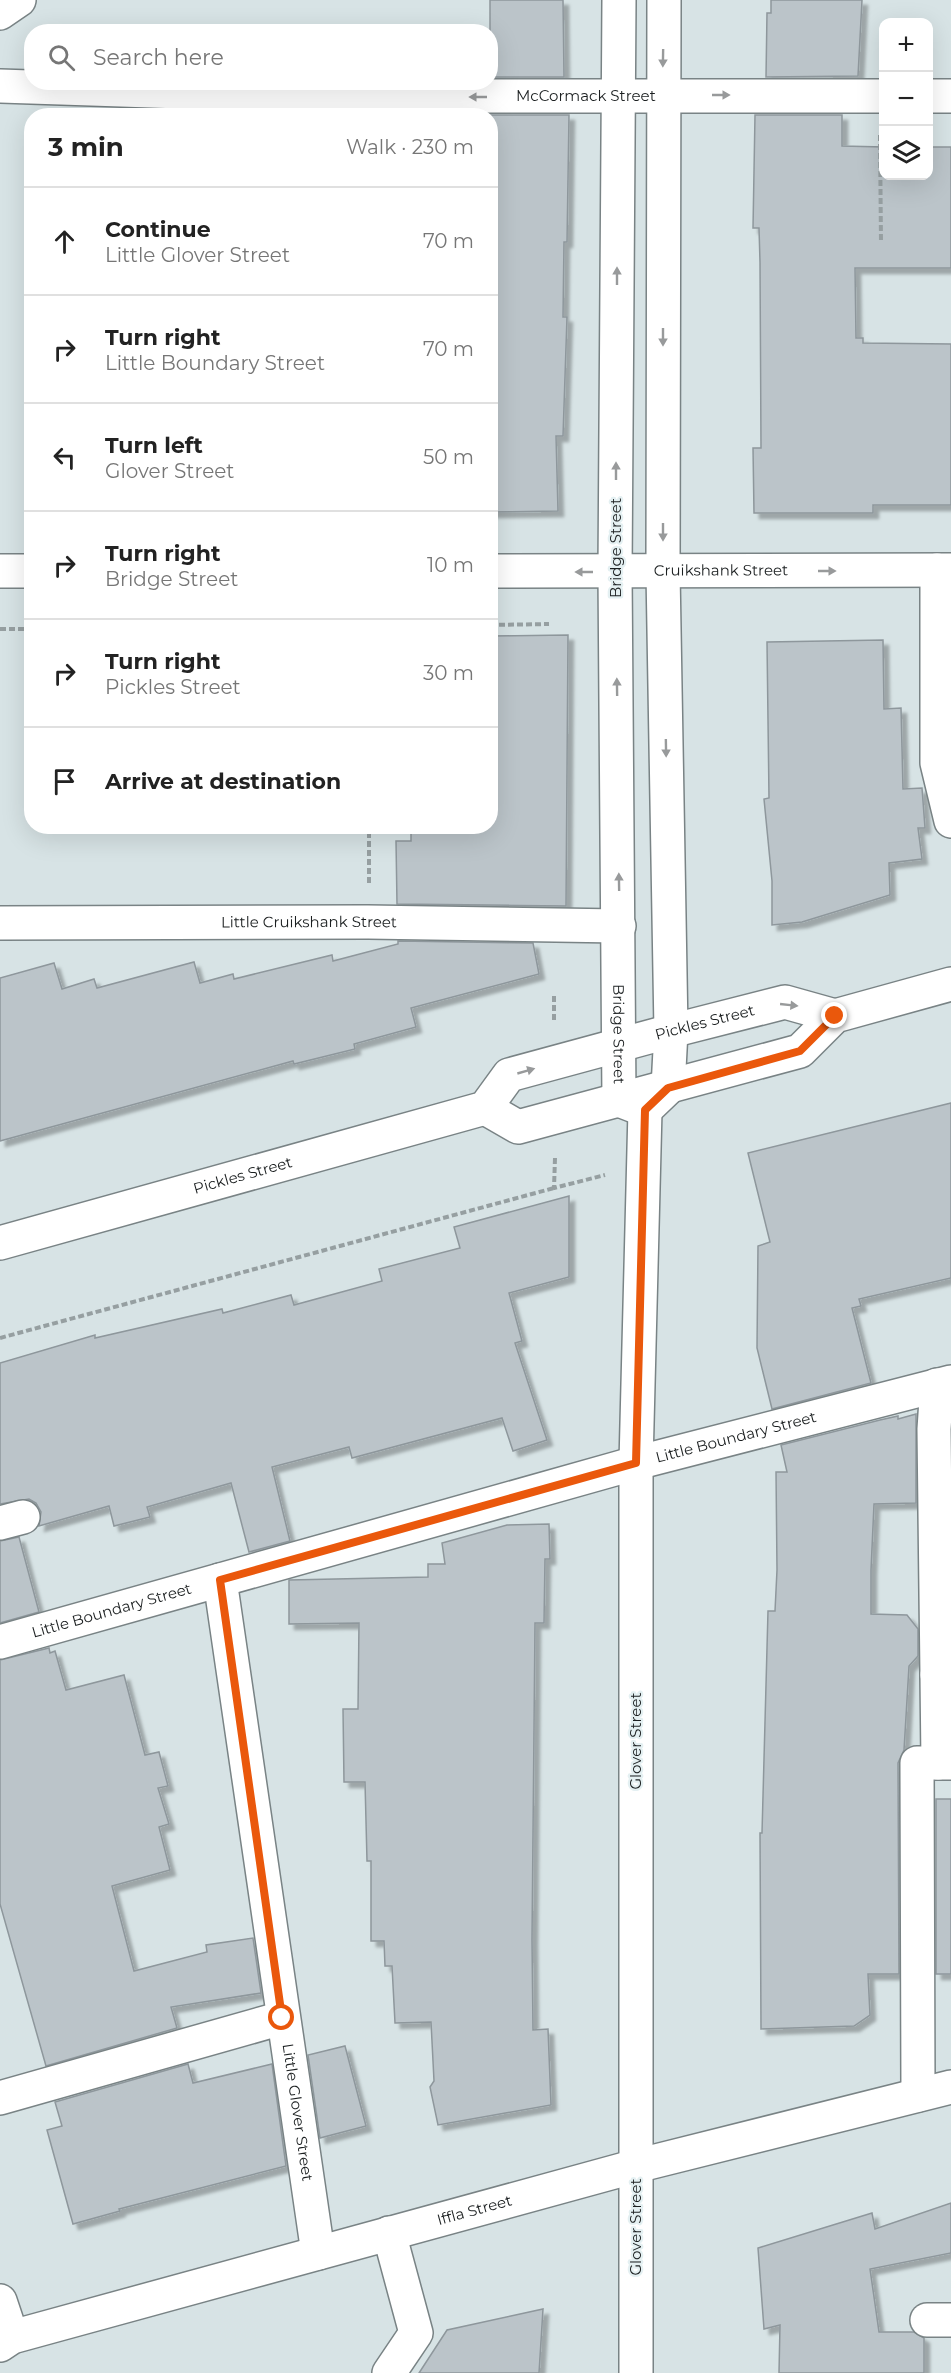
<!DOCTYPE html>
<meta charset="utf-8">
<style>
:root{--surface:#fff;--page:#f6f6f6;--text:#222;--muted:#767676;--line:#e0e0e0}
body{margin:0;font-family:Montserrat,sans-serif;background:var(--page);color:var(--text)}
.controls{position:absolute;right:18px;top:18px;display:grid;overflow:hidden;border-radius:12px;box-shadow:0 6px 24px #0002}
.controls button{width:54px;height:54px;display:grid;place-items:center;padding:0;border:0;border-bottom:2px solid var(--line);background:var(--surface);color:var(--text);font:30px sans-serif}
.stop{position:absolute;width:18px;height:18px;margin:-14px;border:4px solid #ea580c;border-radius:50%;background:#fff}
.stop.end{background:#ea580c;border-color:#fff;box-shadow:0 2px 6px #0008}
.list{margin:0;padding:0;list-style:none}
h2{display:flex;justify-content:space-between;align-items:center;height:78px;margin:0;padding:0 24px;font-size:26px}
h2 small{font-size:20px;font-weight:400;color:var(--muted)}
.list li{display:grid;grid-template-columns:39px 1fr auto;gap:18px;align-items:center;box-sizing:border-box;height:108px;padding:0 24px;border-top:2px solid var(--line)}
.list b{display:block;font-size:22px;white-space:nowrap}
.list p{margin:0;font-size:20px;white-space:nowrap;color:var(--muted)}
.list em{font-size:20px;font-style:normal;color:var(--muted)}
.icon{flex:none;width:33px;height:33px;fill:none;stroke:currentColor;stroke-width:2;stroke-linecap:round;stroke-linejoin:round}
.map{position:relative;flex:none;width:951px;height:2373px;overflow:hidden}
.search{position:absolute;background:var(--surface);box-shadow:0 6px 24px #0002;left:24px;top:24px;width:474px;height:66px;display:flex;align-items:center;gap:15px;box-sizing:border-box;padding:0 21px;border-radius:24px;color:var(--muted);font-size:22px}
.panel{position:absolute;background:var(--surface);box-shadow:0 6px 24px #0002;left:24px;top:108px;width:474px;height:726px;border-radius:24px}
.map>svg:first-child{display:block}
.building{fill:#bbc4c9;stroke:#8e979c;stroke-width:1.5;filter:url(#shadow)}
.lines{fill:none;stroke-linecap:round;stroke-linejoin:round}
.minor-casing{stroke:#798385;stroke-width:36}
.path{stroke:#969fa1;stroke-width:4;stroke-dasharray:6 3;stroke-linecap:butt}
.minor{stroke:#fff;stroke-width:33}
.oneway{fill:#989a9b}
.route{stroke:#ea580c;stroke-width:8}
.labels{text-anchor:middle;stroke-width:4.5;stroke-linejoin:round;paint-order:stroke}
.street-label{font-size:15px;fill:#1b1f20;stroke:#e4f0f2}
</style>
<div class="map">
<svg width="951" height="2373" viewBox="0 0 951 2373">
<defs>
<filter id="shadow"><feDropShadow dx="5.5" dy="5.5" stdDeviation="1.5" flood-color="#0004"/></filter>
</defs>
<rect width="100%" height="100%" fill="#d7e3e5"/>
<g class="building">
<polygon points="490,0 563,0 564,77 490,77"/>
<polygon points="771,0 862,0 858,76 766,77 767,13 771,13"/>
<polygon points="490,115 569,115 567,242 564,242 563,317 567,317 563,436 556,436 558,511 490,512"/>
<polygon points="755,115 842,115 842,146 884,147 884,176 928,176 928,147 951,147 951,268 855,268 856,338 863,338 863,343 951,344 951,505 873,505 873,513 754,513 753,448 761,448 760,262 759,228 753,228"/>
<polygon points="568,635 566,906 397,904 396,841 411,841 411,826 490,826 490,636"/>
<polygon points="883,640 884,709 901,708 903,789 922,788 925,828 918,828 922,859 889,863 890,895 802,922 772,925 772,881 764,799 769,798 767,642"/>
<polygon points="398,941 533,943 539,974 411,1008 416,1027 354,1044 355,1049 294,1064 293,1061 0,1141 0,978 54,963 62,989 94,979 97,988 194,962 200,983 233,974 234,979 332,955 333,961 398,944"/>
<polygon points="951,1103 951,1278 859,1299 861,1306 852,1308 871,1383 772,1409 757,1348 758,1246 770,1242 748,1153"/>
<polygon points="569,1196 569,1277 509,1293 522,1341 515,1343 547,1440 513,1451 502,1418 352,1458 349,1447 272,1467 290,1541 249,1552 231,1483 147,1507 150,1517 114,1526 109,1506 39,1526 41,1512 36,1503 29,1499 0,1504 0,1363 95,1335 95,1338 222,1309 223,1313 291,1295 294,1305 382,1281 379,1269 460,1248 454,1227"/>
<polygon points="916,1414 916,1503 874,1504 871,1570 871,1614 907,1615 918,1629 918,1656 909,1666 904,1750 898,1763 899,1974 868,1974 870,2015 854,2026 761,2029 760,1833 762,1833 768,1611 775,1611 777,1570 776,1472 787,1472 781,1445 880,1420 898,1416 898,1419"/>
<polygon points="549,1524 550,1559 545,1559 544,1623 535,1623 532,1940 533,2030 548,2029 551,2105 438,2125 430,2087 434,2081 431,2022 395,2023 392,1966 385,1966 384,1941 371,1941 371,1861 367,1861 365,1782 344,1782 343,1709 358,1709 359,1623 289,1624 289,1580 428,1577 428,1564 445,1564 442,1543 507,1525"/>
<polygon points="19,1537 39,1612 0,1623 0,1541"/>
<polygon points="49,1648 50,1653 55,1651 66,1690 124,1675 145,1755 159,1752 168,1786 158,1788 169,1824 159,1827 170,1870 112,1886 134,1971 207,1952 206,1945 253,1938 261,1993 171,2007 177,2028 46,2066 0,1904 0,1660"/>
<rect x="936" y="1799" width="15" height="175"/>
<polygon points="345,2046 366,2126 320,2138 308,2055"/>
<polygon points="188,2064 193,2083 272,2064 286,2166 119,2209 120,2211 73,2224 47,2130 62,2126 55,2102"/>
<polygon points="951,2203 951,2253 870,2269 879,2332 914,2332 924,2338 924,2373 779,2373 780,2325 764,2329 758,2248 872,2213 875,2229"/>
<polygon points="543,2309 539,2373 419,2373 447,2330"/>
</g>
<g class="lines">
<defs>
<g id="minor">
<path id="s1" d="M619,0L615,572L619,1100L645,1110"/>
<polyline points="0,13 19,0"/>
<path id="s2" d="M0,86L303,96H884"/>
<polyline points="928,96 951,96"/>
<polyline points="937,570 937,763 951,821"/>
<polyline points="0,571 32,571"/>
<path id="s3" d="M490,571L951,570"/>
<path id="s4" d="M0,923L368,922L619,926"/>
<polyline points="485,1108 518,1127 800,1051 835,1016 951,984"/>
<polyline points="645,1110 668,1088 671,1031 663,572 664,0"/>
<path id="s5" d="M0,1243L485,1108L509,1075L671,1031L785,1002L835,1016"/>
<polyline points="0,1523 23,1517"/>
<path id="s6" d="M220,1580L318,2253"/>
<path id="s7" d="M0,1642L636,1463L951,1382"/>
<polyline points="937,1675 934,1429 937,1385"/>
<polyline points="938,1763 937,1675 951,1675"/>
<polyline points="918,2095 917,1763 951,1763"/>
<polyline points="0,2098 282,2018"/>
<polyline points="389,2233 416,2333 389,2373"/>
<polyline points="0,2301 12,2337"/>
<polyline points="927,2320 951,2320"/>
<path id="s8" d="M0,2345L12,2337L636,2166L951,2087"/>
<polyline points="636,2373 636,1463 645,1110"/>
</g>
</defs>
<use href="#minor" class="minor-casing"/>
<g class="path">
<polyline points="880,135 881,242"/>
<polyline points="490,625 549,624"/>
<polyline points="0,629 32,629"/>
<polyline points="369,883 369,826"/>
<polyline points="554,996 554,1022"/>
<polyline points="555,1158 554,1188 605,1175"/>
<polyline points="0,1338 554,1188"/>
</g>
<use href="#minor" class="minor"/>
</g>
<defs><path id="oneway-solid" d="M-6-.8H1V-3.2L6.5 0L1 3.2V.8H-6Z" transform="scale(1.5)"/></defs>
<g class="oneway">
<use href="#oneway-solid" transform="translate(663 58) rotate(91)"/>
<use href="#oneway-solid" transform="translate(721 95)"/>
<use href="#oneway-solid" transform="translate(478 97) rotate(-180)"/>
<use href="#oneway-solid" transform="translate(617 276) rotate(-90)"/>
<use href="#oneway-solid" transform="translate(663 337) rotate(90)"/>
<use href="#oneway-solid" transform="translate(616 471) rotate(-90)"/>
<use href="#oneway-solid" transform="translate(663 532) rotate(90)"/>
<use href="#oneway-solid" transform="translate(827 571)"/>
<use href="#oneway-solid" transform="translate(584 572) rotate(-180)"/>
<use href="#oneway-solid" transform="translate(617 687) rotate(-91)"/>
<use href="#oneway-solid" transform="translate(666 748) rotate(89)"/>
<use href="#oneway-solid" transform="translate(619 882) rotate(-91)"/>
<use href="#oneway-solid" transform="translate(789 1005) rotate(6)"/>
<use href="#oneway-solid" transform="translate(526 1071) rotate(-16)"/>
</g>
<g class="lines">
<polyline class="route" points="282,2018 220,1580 636,1463 645,1110 668,1088 800,1051 835,1016"/>
</g>
<g class="labels">
<g class="street-label">
<text dy="5" stroke="none"><textPath href="#s2" startOffset="586">McCormack Street</textPath></text>
<text transform="translate(616 548) rotate(-90)" y="5">Bridge Street</text>
<text dy="5" stroke="none"><textPath href="#s3" startOffset="231">Cruikshank Street</textPath></text>
<text dy="5" stroke="none"><textPath href="#s4" startOffset="309">Little Cruikshank Street</textPath></text>
<text dy="5" stroke="none"><textPath href="#s5" startOffset="747">Pickles Street</textPath></text>
<text dy="5" stroke="none"><textPath href="#s1" startOffset="1034">Bridge Street</textPath></text>
<text dy="5" stroke="none"><textPath href="#s5" startOffset="252">Pickles Street</textPath></text>
<text dy="5" stroke="none"><textPath href="#s7" startOffset="764">Little Boundary Street</textPath></text>
<text dy="5" stroke="none"><textPath href="#s7" startOffset="116">Little Boundary Street</textPath></text>
<text transform="translate(636 1741) rotate(-90)" y="5">Glover Street</text>
<text dy="5" stroke="none"><textPath href="#s6" startOffset="538">Little Glover Street</textPath></text>
<text dy="5" stroke="none"><textPath href="#s8" startOffset="494">Iffla Street</textPath></text>
<text transform="translate(636 2227) rotate(-90)" y="5">Glover Street</text>
</g>
</g>
</svg>
<div class="controls">
<button>+</button>
<button>−</button>
<button><svg class="icon" aria-label="layers" viewBox="0 0 24 24"><path d="M12 4l9 5-9 5-9-5zM3 14l9 5 9-5"/></svg></button>
</div>
<div class="stop" style="left:282px;top:2018px"></div>
<div class="stop end" style="left:835px;top:1016px"></div>
<div class="search"><svg class="icon" aria-label="search" viewBox="0 0 24 24"><circle cx="10" cy="10" r="6"/><path d="M15 15l6 6"/></svg>Search here</div>
<section class="panel">
<h2>3 min<small>Walk · 230 m</small></h2>
<ul class="list">
<li><svg class="icon" aria-label="ahead" viewBox="0 0 24 24"><path d="M12 20V5M6 11l6-6 6 6"/></svg><div><b>Continue</b><p>Little Glover Street</p></div><em>70 m</em></li>
<li><svg class="icon" aria-label="right" viewBox="0 0 24 24"><path d="M7 20v-9h11M14 6l5 5-5 5"/></svg><div><b>Turn right</b><p>Little Boundary Street</p></div><em>70 m</em></li>
<li><svg class="icon" aria-label="left" viewBox="0 0 24 24"><path d="M17 20v-9H6M10 6l-5 5 5 5"/></svg><div><b>Turn left</b><p>Glover Street</p></div><em>50 m</em></li>
<li><svg class="icon" aria-label="right" viewBox="0 0 24 24"><path d="M7 20v-9h11M14 6l5 5-5 5"/></svg><div><b>Turn right</b><p>Bridge Street</p></div><em>10 m</em></li>
<li><svg class="icon" aria-label="right" viewBox="0 0 24 24"><path d="M7 20v-9h11M14 6l5 5-5 5"/></svg><div><b>Turn right</b><p>Pickles Street</p></div><em>30 m</em></li>
<li><svg class="icon" aria-label="arrive" viewBox="0 0 24 24"><path d="M6 21V4h12l-3 4 3 4H6"/></svg><div><b>Arrive at destination</b></div></li>
</ul>
</section>
</div>
